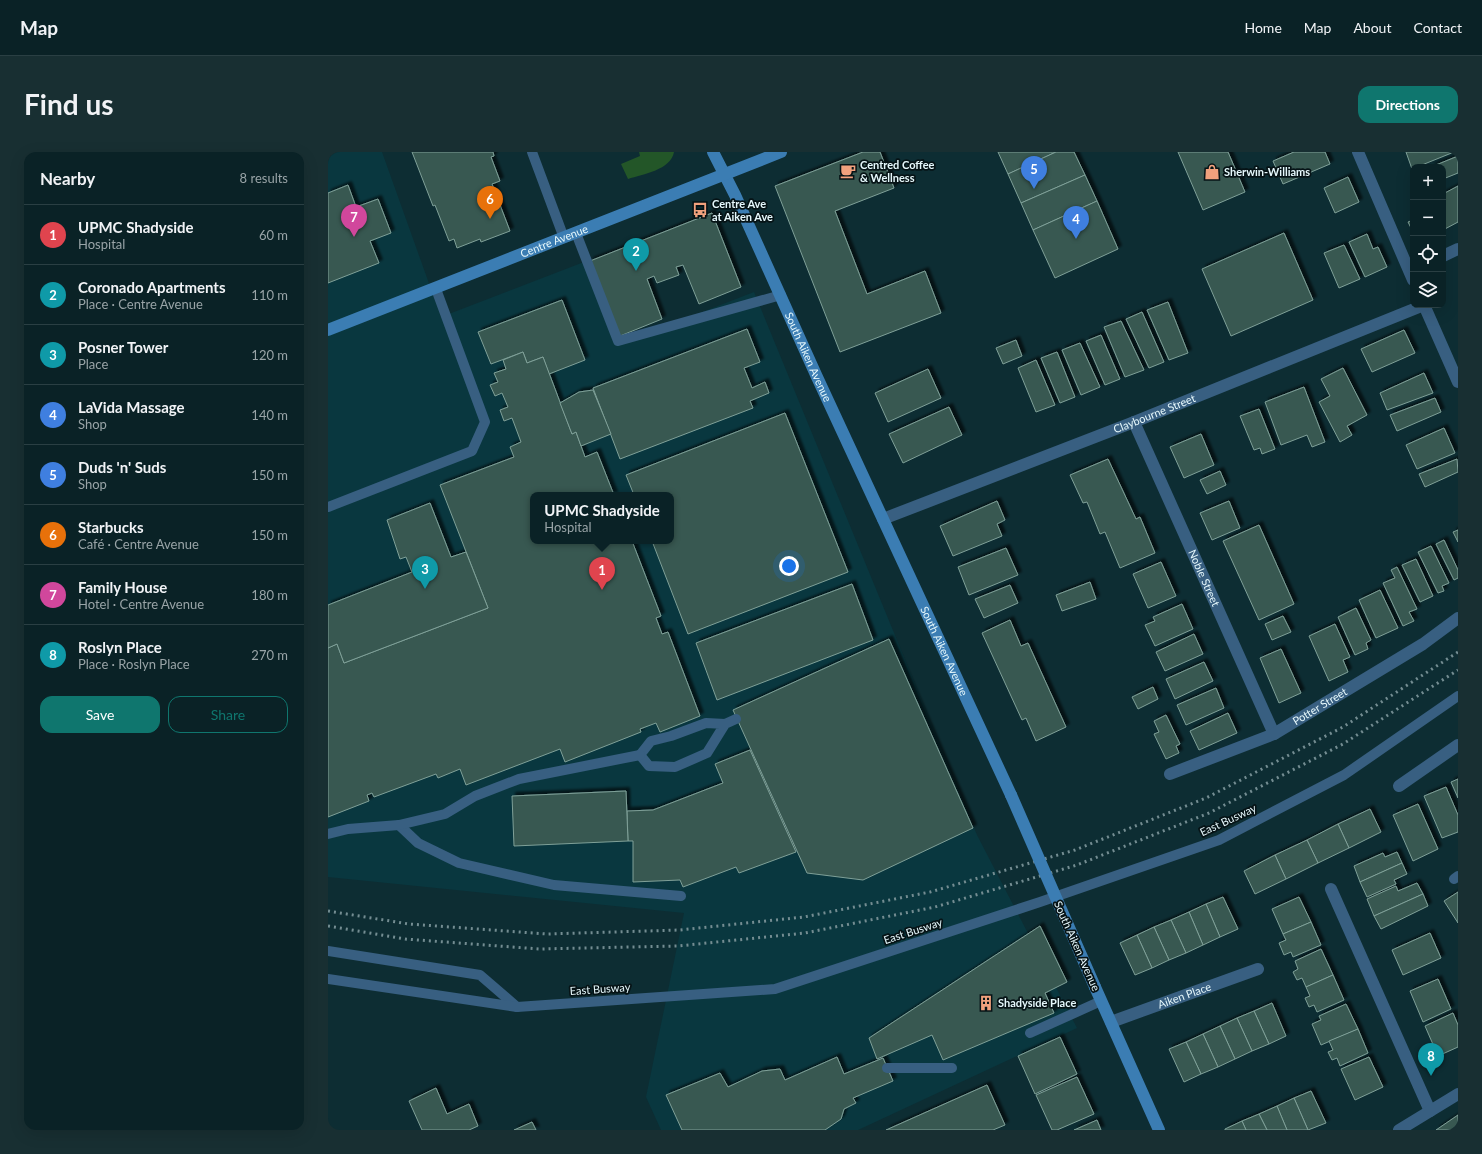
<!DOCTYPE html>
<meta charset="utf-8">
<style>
:root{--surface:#0a2226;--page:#182f32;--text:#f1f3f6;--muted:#99a4a7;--line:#2a3f43;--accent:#0f766e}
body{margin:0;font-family:Lato,sans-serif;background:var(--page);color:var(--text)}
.controls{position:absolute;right:12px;top:12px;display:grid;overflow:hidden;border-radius:8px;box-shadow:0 4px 16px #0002}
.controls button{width:36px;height:36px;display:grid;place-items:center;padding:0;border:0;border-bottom:1px solid var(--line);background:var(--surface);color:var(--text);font:20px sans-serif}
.you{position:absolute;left:461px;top:414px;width:14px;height:14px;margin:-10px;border:3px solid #fff;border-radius:50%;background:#1a73e8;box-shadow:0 0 0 6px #1a73e833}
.badge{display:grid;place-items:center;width:26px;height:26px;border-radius:50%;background:var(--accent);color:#fff;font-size:13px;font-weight:700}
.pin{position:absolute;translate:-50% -33px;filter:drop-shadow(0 1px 2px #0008)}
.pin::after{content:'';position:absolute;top:21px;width:14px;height:12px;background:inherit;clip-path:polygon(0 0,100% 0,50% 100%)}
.popup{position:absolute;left:202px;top:340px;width:144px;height:52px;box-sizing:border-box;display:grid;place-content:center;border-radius:8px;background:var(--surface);filter:drop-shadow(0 1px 3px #0005);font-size:13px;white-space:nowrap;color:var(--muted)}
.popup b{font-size:15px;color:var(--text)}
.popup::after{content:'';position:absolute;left:50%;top:100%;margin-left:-8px;border:8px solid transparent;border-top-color:var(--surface)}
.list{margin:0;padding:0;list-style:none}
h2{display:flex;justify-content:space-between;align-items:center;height:52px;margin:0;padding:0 16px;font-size:17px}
h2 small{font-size:13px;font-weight:400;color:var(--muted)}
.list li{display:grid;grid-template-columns:26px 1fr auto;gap:12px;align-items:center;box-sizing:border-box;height:60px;padding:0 16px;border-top:1px solid var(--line)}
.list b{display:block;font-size:15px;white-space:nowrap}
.list p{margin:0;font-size:13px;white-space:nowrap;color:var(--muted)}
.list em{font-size:13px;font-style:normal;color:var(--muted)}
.actions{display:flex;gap:8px;padding:12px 16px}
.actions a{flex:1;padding:9px 0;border:1px solid var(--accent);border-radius:12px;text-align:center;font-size:14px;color:var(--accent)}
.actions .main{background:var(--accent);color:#fff}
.icon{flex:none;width:22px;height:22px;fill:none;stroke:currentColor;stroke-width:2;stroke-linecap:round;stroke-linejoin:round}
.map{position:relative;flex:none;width:1130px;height:978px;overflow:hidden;border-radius:12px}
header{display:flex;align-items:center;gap:24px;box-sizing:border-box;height:56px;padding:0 20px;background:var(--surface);border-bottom:1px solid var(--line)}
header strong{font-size:19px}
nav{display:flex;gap:22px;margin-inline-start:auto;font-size:14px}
.intro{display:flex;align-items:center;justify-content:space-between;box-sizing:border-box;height:96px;padding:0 24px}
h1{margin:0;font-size:28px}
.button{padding:10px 18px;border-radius:12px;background:var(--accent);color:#fff;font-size:14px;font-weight:700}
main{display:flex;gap:24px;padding:0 24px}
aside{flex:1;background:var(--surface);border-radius:12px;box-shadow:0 4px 16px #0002}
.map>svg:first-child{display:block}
.built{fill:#09373f;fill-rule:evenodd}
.green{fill:#235628}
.building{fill:#385851;stroke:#7fa098;filter:url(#shadow)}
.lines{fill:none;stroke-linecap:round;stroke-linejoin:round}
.service{stroke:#385f81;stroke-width:10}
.minor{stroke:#385f81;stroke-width:12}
.tertiary{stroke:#385f81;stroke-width:12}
.secondary{stroke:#3b7db3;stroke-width:12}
.rail{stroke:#748d92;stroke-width:3;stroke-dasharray:2 4;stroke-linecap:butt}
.secondary-bridge{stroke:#3b7db3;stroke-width:12}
.labels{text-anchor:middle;stroke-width:3.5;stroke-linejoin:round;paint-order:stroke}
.poi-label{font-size:11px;font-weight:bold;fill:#e6f8fc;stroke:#061316;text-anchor:start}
.street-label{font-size:11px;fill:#e6f8fc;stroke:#061316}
</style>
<header>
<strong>Map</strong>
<nav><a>Home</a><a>Map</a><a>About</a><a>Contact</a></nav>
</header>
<div class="intro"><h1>Find us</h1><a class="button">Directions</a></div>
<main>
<aside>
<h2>Nearby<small>8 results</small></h2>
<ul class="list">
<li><span class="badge" style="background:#e0444e">1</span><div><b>UPMC Shadyside</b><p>Hospital</p></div><em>60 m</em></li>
<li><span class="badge" style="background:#0f9aa8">2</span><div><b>Coronado Apartments</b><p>Place · Centre Avenue</p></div><em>110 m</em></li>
<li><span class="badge" style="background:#0f9aa8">3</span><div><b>Posner Tower</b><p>Place</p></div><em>120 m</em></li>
<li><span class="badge" style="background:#3f7fe0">4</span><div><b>LaVida Massage</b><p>Shop</p></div><em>140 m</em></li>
<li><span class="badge" style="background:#3f7fe0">5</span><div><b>Duds 'n' Suds</b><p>Shop</p></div><em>150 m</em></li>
<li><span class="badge" style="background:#e8710a">6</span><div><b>Starbucks</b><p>Café · Centre Avenue</p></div><em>150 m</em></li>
<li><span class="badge" style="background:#d1479c">7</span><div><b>Family House</b><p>Hotel · Centre Avenue</p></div><em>180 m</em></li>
<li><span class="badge" style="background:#0f9aa8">8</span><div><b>Roslyn Place</b><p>Place · Roslyn Place</p></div><em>270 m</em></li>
</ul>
<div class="actions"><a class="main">Save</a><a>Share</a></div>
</aside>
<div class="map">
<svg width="1130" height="978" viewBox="0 0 1130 978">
<defs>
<filter id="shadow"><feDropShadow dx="3.5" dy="-3.5" stdDeviation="1" flood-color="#0009"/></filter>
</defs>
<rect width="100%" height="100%" fill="#0d2d33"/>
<path class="built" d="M0,0H54L113,165L256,110L289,193L426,140L649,683L749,876L530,978H333L318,945L356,761L0,725ZM205,343H343V389H205Z"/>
<path class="green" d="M311,0H346C343,18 315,22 300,27L293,12L312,4Z"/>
<g class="building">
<polygon points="84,0 165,0 166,4 163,5 172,29 164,32 182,79 153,90 152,87 129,96 126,87 121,89 107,53 105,54"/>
<polygon points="535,0 552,0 566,36 507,59 539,142 597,119 613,161 512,200 447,34"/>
<polygon points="670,0 728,0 680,22"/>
<polygon points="728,0 746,0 757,23 693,51 680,22"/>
<polygon points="850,0 900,0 917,40 875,58"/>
<polygon points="966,0 997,0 1002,12 955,32 945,9"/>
<polygon points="1078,0 1126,0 1084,17"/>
<polygon points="1130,4 1130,21 1115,27 1115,15 1103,15"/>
<polygon points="757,23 769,49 705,78 693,51"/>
<polygon points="1020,25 1031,50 1007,61 996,36"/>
<polygon points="20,33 28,55 50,47 63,81 42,89 51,111 0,131 0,41"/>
<polygon points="1130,34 1130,70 1115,78 1115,42"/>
<polygon points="769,49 790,97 727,126 705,78"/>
<polygon points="384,61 413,135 371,152 355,113 348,115 351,123 329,131 326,124 319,127 334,167 292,184 262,109"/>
<polygon points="1085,68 1085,80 1080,70"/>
<polygon points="956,81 985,148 903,184 874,117"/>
<polygon points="1039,82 1045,97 1050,95 1059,115 1037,125 1021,90"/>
<polygon points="1016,93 1032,127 1011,136 996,101"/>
<polygon points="234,148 257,208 221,222 215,205 199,211 195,200 163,212 150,180"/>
<polygon points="840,150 860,201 841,208 819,158"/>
<polygon points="814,160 836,210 821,216 798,167"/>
<polygon points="793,169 816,218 797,225 776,175"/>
<polygon points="419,177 432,210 416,216 424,236 437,230 441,241 422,249 425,256 292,307 265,236"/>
<polygon points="1076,178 1087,201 1044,220 1033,197"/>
<polygon points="773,183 792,227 777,233 758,189"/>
<polygon points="688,188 694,204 675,212 668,196"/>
<polygon points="752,191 772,235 753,243 734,198"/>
<polygon points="195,200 199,211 215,205 244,282 248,280 257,305 269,300 286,343 205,343 205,389 304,389 333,464 328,466 334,482 340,480 372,564 332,580 328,571 312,577 313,580 237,610 232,597 138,633 132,617 110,626 108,622 46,645 44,641 39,643 41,649 0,665 0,496 9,492 16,511 160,456 112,333 186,305 182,295 193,290 184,266 176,269 172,258 180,255 174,241 167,244 162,233 170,230 166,221 178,217 175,208"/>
<polygon points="729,200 747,245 732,251 713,206"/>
<polygon points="708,208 727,253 708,260 690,216"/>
<polygon points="1015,216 1039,263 1019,274 1024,283 1012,290 991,250 1002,244 993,227"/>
<polygon points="600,217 613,246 560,270 547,241"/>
<polygon points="1096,221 1105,241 1059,258 1052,241"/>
<polygon points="976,235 997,290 984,295 979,283 953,293 937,250"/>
<polygon points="265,238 283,282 253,294 248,280 244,282 232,251 251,240"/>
<polygon points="1107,246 1113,260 1069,279 1062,263"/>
<polygon points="621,255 634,283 575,311 561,282"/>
<polygon points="931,257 947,297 934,302 932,296 926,298 912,264"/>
<polygon points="457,261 520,420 360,482 324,389 343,389 343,343 306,343 298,323"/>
<polygon points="1116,276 1127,301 1089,317 1078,293"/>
<polygon points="873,282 886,313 856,326 842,295"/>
<polygon points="780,307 808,367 812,365 827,401 792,416 777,380 772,382 759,350 755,351 742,323"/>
<polygon points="1129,307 1130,320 1097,335 1091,322"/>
<polygon points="892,319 898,333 879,342 872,328"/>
<polygon points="669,349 677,368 669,372 674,384 625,404 612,374"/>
<polygon points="901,349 912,376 884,388 872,361"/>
<polygon points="102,351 123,405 138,400 160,456 16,511 9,492 0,496 0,453 84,420 78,405 72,407 59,368"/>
<polygon points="931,373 966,452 931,468 895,389"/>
<polygon points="1130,378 1130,390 1125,380"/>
<polygon points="1116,388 1130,418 1130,426 1126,428 1108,392"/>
<polygon points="1103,394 1121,431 1114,434 1116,439 1110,441 1090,400"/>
<polygon points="678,396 690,423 641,443 630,415"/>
<polygon points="1088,407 1105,444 1092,450 1074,413"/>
<polygon points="833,410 848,444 820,456 805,422"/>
<polygon points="1069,415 1089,457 1081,460 1086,469 1075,474 1055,431 1067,426 1063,418"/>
<polygon points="762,430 768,447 734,459 728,443"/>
<polygon points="524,432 545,488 389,548 368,491"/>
<polygon points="682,433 690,451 656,466 647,447"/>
<polygon points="1052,438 1070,476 1048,486 1031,448"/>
<polygon points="854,452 865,477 827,494 817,473 827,469 825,465"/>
<polygon points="1028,456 1043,488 1038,491 1040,497 1027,503 1010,465"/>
<polygon points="955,464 963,480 944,488 937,472"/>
<polygon points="682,468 693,494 700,491 738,575 708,589 698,566 694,568 654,481"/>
<polygon points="1007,472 1022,505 1015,508 1020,520 1001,529 981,484"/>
<polygon points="866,482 875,502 837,519 828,500"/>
<polygon points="561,487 645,676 535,728 479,721 405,558"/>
<polygon points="953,497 973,541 951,551 932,506"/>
<polygon points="876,510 885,529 847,547 838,527"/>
<polygon points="825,535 830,547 810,557 804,545"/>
<polygon points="888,536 896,556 858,573 849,553"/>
<polygon points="900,561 909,581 871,598 862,579"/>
<polygon points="838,563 852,592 848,594 851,601 838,607 826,582 831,580 826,569"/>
<polygon points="422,598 468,700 411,721 408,715 355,735 352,728 305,730 305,689 300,689 299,659 325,658 395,631 387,612"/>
<polygon points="1130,627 1130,646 1123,630"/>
<polygon points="1118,635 1130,663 1130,680 1114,686 1096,644"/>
<polygon points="298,639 300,689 186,694 184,644"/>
<polygon points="1090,652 1110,697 1085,709 1065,663"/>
<polygon points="1042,657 1053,680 1021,696 1010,672"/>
<polygon points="1010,672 1021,696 990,711 979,688"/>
<polygon points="979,688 990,711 958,727 947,703"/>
<polygon points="1069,700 1074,711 1032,730 1026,714 1055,701 1057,705"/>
<polygon points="947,703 958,727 927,742 916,719"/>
<polygon points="1074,711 1079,722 1066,728 1068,732 1039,745 1032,730"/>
<polygon points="1089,731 1095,742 1046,764 1039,747 1068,734 1070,739"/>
<polygon points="1130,740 1130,771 1116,749"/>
<polygon points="1095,742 1100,754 1053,777 1046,764"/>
<polygon points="895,745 910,777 892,785 878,752"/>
<polygon points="971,745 983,770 955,782 944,757"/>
<polygon points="878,752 892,785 875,793 861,760"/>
<polygon points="861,760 875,793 858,801 843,768"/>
<polygon points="843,768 858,801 841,808 826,775"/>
<polygon points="983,770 993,793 965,805 963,800 956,803 951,791 958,788 955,782"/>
<polygon points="712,774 739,830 717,841 726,861 615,908 604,883 549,907 541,886"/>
<polygon points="826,775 841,808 824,816 809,783"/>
<polygon points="1102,781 1113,806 1075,823 1064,798"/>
<polygon points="809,783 824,816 807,823 792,791"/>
<polygon points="993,797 1005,823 978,835 974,826 969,828 965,820 970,817 967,809"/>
<polygon points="1005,823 1016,848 989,860 986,853 981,855 977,846 982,844 978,835"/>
<polygon points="1110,827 1123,857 1095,870 1082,839"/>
<polygon points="944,851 958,884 941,892 926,859"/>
<polygon points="1018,852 1030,877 993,893 984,872 993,868 991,864"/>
<polygon points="926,859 941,892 924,899 909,866"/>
<polygon points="1125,861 1130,873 1130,895 1110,904 1097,874"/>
<polygon points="909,866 924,899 907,907 892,874"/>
<polygon points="892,874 907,907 890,915 875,882"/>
<polygon points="1030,877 1040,901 1012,914 1009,906 1004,908 1000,900 1005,898 1001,889"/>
<polygon points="875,882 890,915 873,922 858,890"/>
<polygon points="732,885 749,922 707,942 690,904"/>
<polygon points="858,890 873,922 856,930 841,897"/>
<polygon points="509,905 516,922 555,906 565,929 525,946 528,951 516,957 513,967 497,978 354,978 338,943 392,921 400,935 434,919 452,917 457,928"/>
<polygon points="1041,905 1055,935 1027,948 1013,917"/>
<polygon points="749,925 766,962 729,978 724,978 708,943"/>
<polygon points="659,933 677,973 665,978 558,978"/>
<polygon points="108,936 119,962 141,952 150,974 141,978 94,978 81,949"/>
<polygon points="983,939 998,971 980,978 966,946"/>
<polygon points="966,946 980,978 959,978 949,954"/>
<polygon points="949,954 959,978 939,978 931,962"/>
<polygon points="931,962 939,978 918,978 914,969"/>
<polygon points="1130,963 1130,978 1108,978"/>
<polygon points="769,968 773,978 746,978"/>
<polygon points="914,969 918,978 897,978 897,977"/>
<polygon points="204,970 208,978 186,978"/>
</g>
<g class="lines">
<g class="service">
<polyline points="204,0 236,86"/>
<polyline points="248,81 290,189 453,143"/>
<polyline points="0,355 144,299 157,270 108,137"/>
<polyline points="397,572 379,601 347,615 321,614 312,603 323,589 343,584 378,571 397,572 408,567"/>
<polyline points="71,673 90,691 131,711 226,733 353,744"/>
<polyline points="0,682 20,677 71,673 117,662 147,644 191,627 312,603"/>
<polyline points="1126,727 1130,724"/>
<polyline points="0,799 152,823 189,855"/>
<polyline points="0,827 189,855 447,837 712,750 891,688 1016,623 1130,544"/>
<polyline points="702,881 773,849"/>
<polyline points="559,916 624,916"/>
</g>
<g class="minor">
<polyline points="1030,0 1085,128"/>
<polyline points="1115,104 1130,97"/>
<polyline points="1096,153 1130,230"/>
<path id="s1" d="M806,270L946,582"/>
<path id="s2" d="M555,367L806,270L1096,153"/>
<path id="s3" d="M842,622L946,582L1095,492L1130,466"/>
<polyline points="1071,634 1130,593"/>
<polyline points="1003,737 1102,959"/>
<path id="s4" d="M783,870L930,817"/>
</g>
<polyline class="tertiary" points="1071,978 1130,942"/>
<g class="secondary">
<path id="s5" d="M385,0L407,43L489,225L683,643"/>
<path id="s6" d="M0,178L453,0"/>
<polyline points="767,835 831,978"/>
</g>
<g class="rail">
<polyline points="0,759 81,772 219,782 352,778 476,765 602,740 747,698 878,646 1015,575 1130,500"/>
<polyline points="0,774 77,787 211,797 350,794 477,781 607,755 749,713 881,661 1015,592 1130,518"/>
</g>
<polyline class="secondary-bridge" points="683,643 767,835"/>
</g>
<defs>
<symbol id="cafe-bare" viewBox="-9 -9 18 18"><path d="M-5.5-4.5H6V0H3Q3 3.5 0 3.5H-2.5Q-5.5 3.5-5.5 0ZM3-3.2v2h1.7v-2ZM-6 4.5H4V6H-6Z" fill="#f1a17d" stroke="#061316" stroke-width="2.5" paint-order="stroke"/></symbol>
<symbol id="shop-bare" viewBox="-9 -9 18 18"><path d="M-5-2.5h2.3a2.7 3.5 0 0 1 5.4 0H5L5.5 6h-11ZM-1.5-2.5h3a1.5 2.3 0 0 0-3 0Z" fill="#f1a17d" stroke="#061316" stroke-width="2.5" paint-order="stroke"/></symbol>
<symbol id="bus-bare" viewBox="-9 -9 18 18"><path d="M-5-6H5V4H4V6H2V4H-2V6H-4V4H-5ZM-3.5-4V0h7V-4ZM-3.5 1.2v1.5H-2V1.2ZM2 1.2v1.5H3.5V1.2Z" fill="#f1a17d" stroke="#061316" stroke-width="2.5" paint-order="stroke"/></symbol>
<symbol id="building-bare" viewBox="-9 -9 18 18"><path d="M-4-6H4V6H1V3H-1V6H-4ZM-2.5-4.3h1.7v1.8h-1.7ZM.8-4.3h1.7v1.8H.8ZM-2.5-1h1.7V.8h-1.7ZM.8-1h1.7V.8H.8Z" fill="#f1a17d" stroke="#061316" stroke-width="2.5" paint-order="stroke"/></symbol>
</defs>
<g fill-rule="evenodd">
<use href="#cafe-bare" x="509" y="8" width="22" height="22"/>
<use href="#shop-bare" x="873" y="9" width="22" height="22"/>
<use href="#bus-bare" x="361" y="47" width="22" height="22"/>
<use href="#building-bare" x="647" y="840" width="22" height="22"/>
</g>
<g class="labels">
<g class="poi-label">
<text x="532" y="17">Centred Coffee<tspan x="532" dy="13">&amp; Wellness</tspan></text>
<text x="896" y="24">Sherwin-Williams</text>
<text x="384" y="56">Centre Ave<tspan x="384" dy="13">at Aiken Ave</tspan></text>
<text x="670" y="855">Shadyside Place</text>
</g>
<g class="street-label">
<text dy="4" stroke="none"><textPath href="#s6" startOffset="243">Centre Avenue</textPath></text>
<text dy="4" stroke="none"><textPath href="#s5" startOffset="226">South Aiken Avenue</textPath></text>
<text dy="4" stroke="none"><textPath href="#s2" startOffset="291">Claybourne Street</textPath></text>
<text dy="4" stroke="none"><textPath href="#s1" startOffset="171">Noble Street</textPath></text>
<text dy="4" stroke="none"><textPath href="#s5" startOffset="550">South Aiken Avenue</textPath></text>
<text dy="4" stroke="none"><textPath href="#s3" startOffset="165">Potter Street</textPath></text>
<text transform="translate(900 668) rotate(-25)" y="4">East Busway</text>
<text transform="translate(585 779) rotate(-18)" y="4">East Busway</text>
<text transform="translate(749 794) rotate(66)" y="4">South Aiken Avenue</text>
<text transform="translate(272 837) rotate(-4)" y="4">East Busway</text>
<text dy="4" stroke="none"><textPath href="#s4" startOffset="78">Aiken Place</textPath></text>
</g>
</g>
</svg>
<div class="controls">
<button>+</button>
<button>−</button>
<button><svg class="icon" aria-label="locate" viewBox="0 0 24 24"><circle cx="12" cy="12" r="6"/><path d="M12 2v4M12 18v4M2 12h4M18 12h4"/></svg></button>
<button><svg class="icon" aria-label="layers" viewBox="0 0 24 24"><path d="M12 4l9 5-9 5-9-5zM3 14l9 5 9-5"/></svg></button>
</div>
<div class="you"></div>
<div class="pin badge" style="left:274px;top:438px;background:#e0444e">1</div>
<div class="popup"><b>UPMC Shadyside</b>Hospital</div>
<div class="pin badge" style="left:308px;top:119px;background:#0f9aa8">2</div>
<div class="pin badge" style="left:97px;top:437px;background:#0f9aa8">3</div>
<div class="pin badge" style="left:748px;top:87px;background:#3f7fe0">4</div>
<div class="pin badge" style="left:706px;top:37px;background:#3f7fe0">5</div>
<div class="pin badge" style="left:162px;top:67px;background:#e8710a">6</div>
<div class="pin badge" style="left:26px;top:85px;background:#d1479c">7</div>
<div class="pin badge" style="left:1103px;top:924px;background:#0f9aa8">8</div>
</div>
</main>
